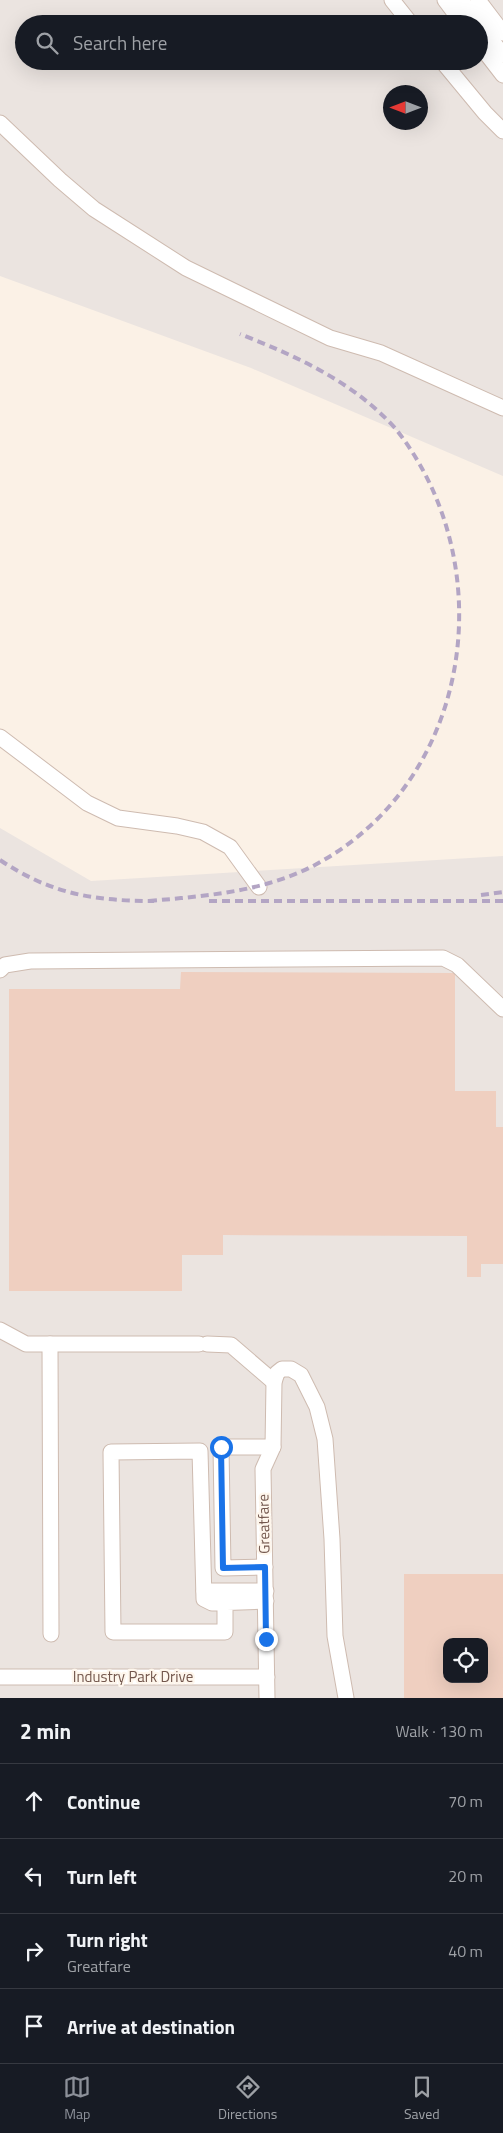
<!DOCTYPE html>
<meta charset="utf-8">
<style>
:root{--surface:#171b24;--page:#242831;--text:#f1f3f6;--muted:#9ea1a6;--line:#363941;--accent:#8c9099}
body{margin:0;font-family:"Titillium Web",sans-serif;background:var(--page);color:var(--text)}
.controls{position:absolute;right:15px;bottom:15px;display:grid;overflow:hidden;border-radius:10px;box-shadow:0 5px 20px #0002}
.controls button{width:45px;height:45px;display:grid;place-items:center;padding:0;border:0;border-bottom:1px solid var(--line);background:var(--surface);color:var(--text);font:25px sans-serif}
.compass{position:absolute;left:383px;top:85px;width:45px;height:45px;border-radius:50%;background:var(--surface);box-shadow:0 5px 20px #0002;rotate:270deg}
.stop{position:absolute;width:15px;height:15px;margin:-11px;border:4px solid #1a73e8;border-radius:50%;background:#fff}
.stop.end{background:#1a73e8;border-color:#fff;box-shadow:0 1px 5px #0008}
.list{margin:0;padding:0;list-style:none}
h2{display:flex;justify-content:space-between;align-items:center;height:65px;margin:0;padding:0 20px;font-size:21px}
h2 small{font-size:16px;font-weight:400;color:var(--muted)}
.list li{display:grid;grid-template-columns:32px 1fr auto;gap:15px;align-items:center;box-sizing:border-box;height:75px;padding:0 20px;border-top:1px solid var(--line)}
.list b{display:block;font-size:19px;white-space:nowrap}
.list p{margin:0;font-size:16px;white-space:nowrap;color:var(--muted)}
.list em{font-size:16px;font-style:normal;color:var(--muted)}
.icon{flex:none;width:28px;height:28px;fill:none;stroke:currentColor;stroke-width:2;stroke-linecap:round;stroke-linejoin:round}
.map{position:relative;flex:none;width:503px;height:1698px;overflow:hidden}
.search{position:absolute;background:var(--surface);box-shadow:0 5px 20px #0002;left:15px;right:15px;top:15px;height:55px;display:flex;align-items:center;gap:12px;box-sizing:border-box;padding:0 18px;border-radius:28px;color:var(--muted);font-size:19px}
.sheet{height:365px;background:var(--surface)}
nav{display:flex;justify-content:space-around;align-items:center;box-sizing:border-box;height:70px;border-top:1px solid var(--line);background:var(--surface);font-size:14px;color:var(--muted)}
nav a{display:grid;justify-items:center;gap:2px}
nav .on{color:var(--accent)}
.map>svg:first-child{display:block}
.industrial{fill:#ebe4e0;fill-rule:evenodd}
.building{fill:#efcfc0;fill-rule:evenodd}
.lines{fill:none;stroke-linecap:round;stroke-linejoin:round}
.minor-casing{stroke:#cebbb0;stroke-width:17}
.minor{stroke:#fff;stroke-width:15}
.rail{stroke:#b3a5c4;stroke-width:4;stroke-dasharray:8 5;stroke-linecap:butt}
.route{stroke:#1a73e8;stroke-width:6}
.labels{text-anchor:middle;stroke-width:4.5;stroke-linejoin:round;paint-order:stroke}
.street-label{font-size:15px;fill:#73574d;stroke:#fef6ec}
</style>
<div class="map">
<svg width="503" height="1698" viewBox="0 0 503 1698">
<rect width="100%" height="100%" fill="#fbf1e6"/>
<g class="industrial">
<path d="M0,0H503V476L251,368L0,276ZM24,24H479V61H24ZM390,92H420V122H390Z"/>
<path d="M0,828L91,881L503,856V1698H0ZM447,1642H484V1679H447Z"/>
</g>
<g class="building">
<polygon points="181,972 455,973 455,1091 496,1091 496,1127 503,1127 503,1264 481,1264 481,1277 467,1277 467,1236 223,1235 223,1255 182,1255 182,1291 9,1291 9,989 180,989"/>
<path d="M404,1574H503V1698H404ZM447,1642H484V1679H447Z"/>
</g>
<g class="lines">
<defs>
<g id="minor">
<polyline points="392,0 411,24"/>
<polyline points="445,0 463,24"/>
<polyline points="461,0 479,24"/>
<polyline points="478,0 503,33"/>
<polyline points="479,24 503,55"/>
<polyline points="479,44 503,75"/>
<polyline points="442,61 485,113 503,131"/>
<polyline points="0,123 60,180 94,209 186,268 330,338 381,353 503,408"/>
<polyline points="0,737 87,803 118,818 177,826 203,832 230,847 259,887"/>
<polyline points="0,970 5,965 30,961 443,958 457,965 503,1009"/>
<polyline points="0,1330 26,1344 199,1344"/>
<polyline points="50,1344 51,1634"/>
<polyline points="207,1344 231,1345 274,1382"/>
<polyline points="265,1567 223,1568 221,1447 273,1447"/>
<polyline points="204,1591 266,1591"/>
<polyline points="225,1603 225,1632 113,1632 111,1452 200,1451 204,1599 212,1603 266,1601"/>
<polyline points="0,1677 267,1677"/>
<polyline points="267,1698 263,1469 273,1447 274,1382 277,1373 282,1369 291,1369 301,1375 317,1407 325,1439 332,1539 335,1636 346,1698"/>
</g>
</defs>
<use href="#minor" class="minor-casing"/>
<use href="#minor" class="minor"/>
<g class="rail">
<path d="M0,860C51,894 94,901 154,901"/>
<polyline points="481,895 503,892"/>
<path d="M149,901C205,896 262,892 313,866C474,782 503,563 395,428C352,381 298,357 240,334"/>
<polyline points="209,901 503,901"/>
</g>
</g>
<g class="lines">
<polyline class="route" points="221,1447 223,1568 265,1567 266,1639"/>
</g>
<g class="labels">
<g class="street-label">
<text transform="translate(264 1524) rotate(-91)" y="5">Greatfare</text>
<text x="133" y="1682">Industry Park Drive</text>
</g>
</g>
</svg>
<div class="controls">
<button><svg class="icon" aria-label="locate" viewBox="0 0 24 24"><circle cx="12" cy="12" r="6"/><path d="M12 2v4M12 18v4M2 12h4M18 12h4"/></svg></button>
</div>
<svg class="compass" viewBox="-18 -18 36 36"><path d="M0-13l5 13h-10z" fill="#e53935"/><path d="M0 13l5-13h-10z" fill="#9ea1a6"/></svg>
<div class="stop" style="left:221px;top:1447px"></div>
<div class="stop end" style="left:266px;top:1639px"></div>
<div class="search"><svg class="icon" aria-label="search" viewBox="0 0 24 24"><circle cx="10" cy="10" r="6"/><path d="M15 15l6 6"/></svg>Search here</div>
</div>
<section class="sheet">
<h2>2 min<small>Walk · 130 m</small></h2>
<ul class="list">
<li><svg class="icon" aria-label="ahead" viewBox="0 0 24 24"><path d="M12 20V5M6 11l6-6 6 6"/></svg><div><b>Continue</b></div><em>70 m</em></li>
<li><svg class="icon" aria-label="left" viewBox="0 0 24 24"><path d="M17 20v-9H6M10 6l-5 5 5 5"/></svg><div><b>Turn left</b></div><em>20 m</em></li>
<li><svg class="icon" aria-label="right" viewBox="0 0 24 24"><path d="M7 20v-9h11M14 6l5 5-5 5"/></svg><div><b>Turn right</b><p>Greatfare</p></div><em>40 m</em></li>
<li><svg class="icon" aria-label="arrive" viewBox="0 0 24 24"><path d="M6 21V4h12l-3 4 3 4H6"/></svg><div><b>Arrive at destination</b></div></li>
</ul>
</section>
<nav>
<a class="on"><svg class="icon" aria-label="map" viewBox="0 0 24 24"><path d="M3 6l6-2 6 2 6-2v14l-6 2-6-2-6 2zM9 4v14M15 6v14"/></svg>Map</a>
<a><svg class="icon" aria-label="directions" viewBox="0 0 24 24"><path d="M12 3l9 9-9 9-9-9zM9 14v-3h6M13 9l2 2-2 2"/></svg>Directions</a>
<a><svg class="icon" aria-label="saved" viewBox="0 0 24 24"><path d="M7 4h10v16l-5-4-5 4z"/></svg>Saved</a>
</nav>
